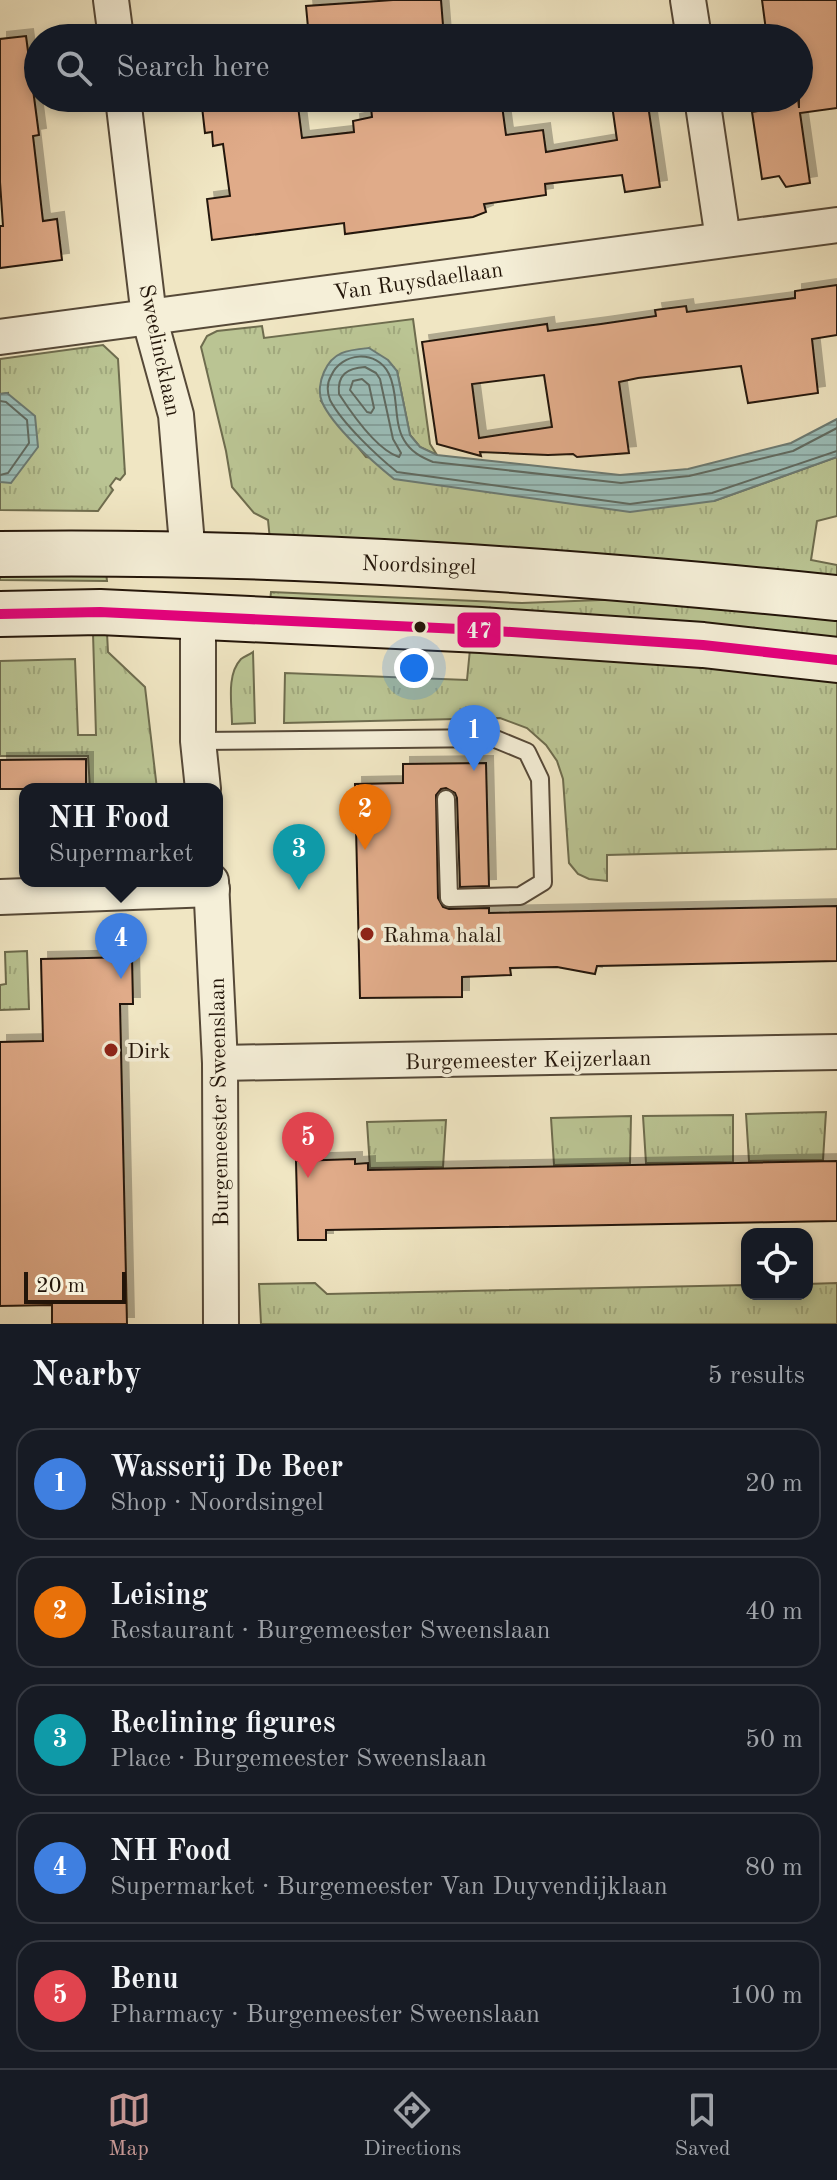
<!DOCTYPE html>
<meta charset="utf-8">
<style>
:root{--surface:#171b24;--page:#20242c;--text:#f1f3f6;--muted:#9ea1a6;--line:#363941;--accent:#c59692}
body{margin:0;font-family:"Old Standard TT",serif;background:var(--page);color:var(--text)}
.controls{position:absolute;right:24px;bottom:24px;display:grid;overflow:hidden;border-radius:16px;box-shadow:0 4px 12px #0003}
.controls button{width:72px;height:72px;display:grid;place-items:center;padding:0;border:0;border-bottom:2px solid var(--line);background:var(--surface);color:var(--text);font:40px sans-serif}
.scale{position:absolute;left:24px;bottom:20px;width:102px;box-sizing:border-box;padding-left:8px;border:4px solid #231509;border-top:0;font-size:22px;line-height:28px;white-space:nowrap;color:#231509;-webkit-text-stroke:6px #f5efd8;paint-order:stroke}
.you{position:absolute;left:414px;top:668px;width:28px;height:28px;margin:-20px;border:6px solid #fff;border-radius:50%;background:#1a73e8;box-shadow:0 0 0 12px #1a73e833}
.badge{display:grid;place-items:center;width:52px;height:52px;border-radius:50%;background:var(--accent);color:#fff;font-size:26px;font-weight:700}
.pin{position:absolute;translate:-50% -66px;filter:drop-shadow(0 2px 4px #0008)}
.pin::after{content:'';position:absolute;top:42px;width:28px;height:24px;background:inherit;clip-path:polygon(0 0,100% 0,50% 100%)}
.popup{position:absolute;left:19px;top:783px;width:204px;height:104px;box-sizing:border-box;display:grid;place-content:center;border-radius:16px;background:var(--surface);filter:drop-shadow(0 2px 6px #0005);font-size:26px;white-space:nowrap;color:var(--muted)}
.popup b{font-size:30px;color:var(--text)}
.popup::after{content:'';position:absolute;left:50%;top:100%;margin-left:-16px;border:16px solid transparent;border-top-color:var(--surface)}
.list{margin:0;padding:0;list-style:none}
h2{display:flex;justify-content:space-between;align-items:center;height:104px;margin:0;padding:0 32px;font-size:34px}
h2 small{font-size:26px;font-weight:400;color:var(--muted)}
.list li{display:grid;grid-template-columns:52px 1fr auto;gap:24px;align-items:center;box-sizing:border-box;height:112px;margin:0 16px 16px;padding:0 16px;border:2px solid var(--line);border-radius:24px}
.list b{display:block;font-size:30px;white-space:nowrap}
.list p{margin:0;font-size:26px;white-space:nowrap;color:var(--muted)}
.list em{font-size:26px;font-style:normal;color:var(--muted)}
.icon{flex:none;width:44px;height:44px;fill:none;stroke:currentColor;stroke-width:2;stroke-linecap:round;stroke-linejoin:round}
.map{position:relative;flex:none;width:837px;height:1324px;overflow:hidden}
.search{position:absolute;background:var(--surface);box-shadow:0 4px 12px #0003;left:24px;right:24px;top:24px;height:88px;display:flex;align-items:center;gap:20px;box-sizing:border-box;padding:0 28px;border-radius:44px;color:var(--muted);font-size:30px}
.sheet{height:744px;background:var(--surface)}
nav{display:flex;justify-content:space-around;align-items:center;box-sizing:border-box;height:112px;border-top:2px solid var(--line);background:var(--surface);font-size:22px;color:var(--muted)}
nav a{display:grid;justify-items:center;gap:4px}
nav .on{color:var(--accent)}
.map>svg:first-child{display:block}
.grass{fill:url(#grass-tufts);stroke:#6e6c4e;stroke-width:2}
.water{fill:url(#water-rules);stroke:#6b7a73;stroke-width:2}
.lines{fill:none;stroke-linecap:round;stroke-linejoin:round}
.shore{stroke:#5f6a61;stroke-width:2}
.building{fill:#e0ab89;stroke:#231509;stroke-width:2;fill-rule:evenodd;filter:url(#shadow)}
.lane-casing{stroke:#564938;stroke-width:20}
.street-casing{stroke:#564938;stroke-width:38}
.secondary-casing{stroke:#231509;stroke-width:48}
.lane{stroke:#f5efd8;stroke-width:16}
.street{stroke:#f5efd8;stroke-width:34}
.secondary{stroke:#f5efd8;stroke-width:44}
.bus-1-casing{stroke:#f5efd8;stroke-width:16}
.bus-1{stroke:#e5007d;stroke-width:10}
.bus-dot{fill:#231509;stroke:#f5efd8;stroke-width:3}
.poi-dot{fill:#8f2418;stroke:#f5efd8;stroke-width:3}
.labels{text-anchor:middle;stroke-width:7;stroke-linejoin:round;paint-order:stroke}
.street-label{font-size:22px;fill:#231509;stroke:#f5efd8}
.poi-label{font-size:22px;fill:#231509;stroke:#f5efd8;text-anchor:start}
.line-badge{stroke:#f5efd8;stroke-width:3}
.badge-label{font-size:22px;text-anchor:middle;font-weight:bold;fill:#fff}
</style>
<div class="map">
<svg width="837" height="1324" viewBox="0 0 837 1324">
<defs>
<pattern id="grass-tufts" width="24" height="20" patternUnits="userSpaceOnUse" patternTransform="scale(2)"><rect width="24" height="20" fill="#bac493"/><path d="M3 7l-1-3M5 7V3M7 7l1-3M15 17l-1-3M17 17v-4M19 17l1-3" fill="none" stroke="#a0a87d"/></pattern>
<pattern id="water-rules" width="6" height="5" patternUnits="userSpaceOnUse" patternTransform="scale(2)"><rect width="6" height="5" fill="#9bbeb9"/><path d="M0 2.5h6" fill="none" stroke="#85a29e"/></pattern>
<filter id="shadow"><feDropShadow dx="7" dy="-7" stdDeviation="0" flood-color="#0004"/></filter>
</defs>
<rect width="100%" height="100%" fill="#f0e6c3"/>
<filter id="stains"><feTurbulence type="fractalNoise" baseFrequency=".0025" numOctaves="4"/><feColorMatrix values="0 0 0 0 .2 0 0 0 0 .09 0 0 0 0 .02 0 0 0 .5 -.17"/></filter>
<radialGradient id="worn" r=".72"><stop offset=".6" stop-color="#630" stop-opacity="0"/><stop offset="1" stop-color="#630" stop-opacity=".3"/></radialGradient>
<g class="grass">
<polygon points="413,319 430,444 437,455 420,447 410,435 397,371 321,401 366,457 714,501 837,457 837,516 817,521 811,560 837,565 837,578 270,540 268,520 254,513 232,487 226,451 201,347 207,336 217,331 262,326 264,338"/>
<polygon points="103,345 118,359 125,474 120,480 116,478 110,486 113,490 98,511 0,510 0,482 11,482 8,393 0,394 0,359"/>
<polygon points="0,572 106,572 107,581 0,580"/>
<polygon points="271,592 522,603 627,599 837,619 837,640 270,601"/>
<polygon points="93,633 107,633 108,652 145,687 157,789 90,789 88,756 0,756 0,661 75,659 78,735 96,735"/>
<polygon points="470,649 700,667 837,681 837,849 607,855 607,881 589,879 578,874 569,863 563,779 557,761 546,745 527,728 500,718 284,723 285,673 467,680"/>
<path d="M253,652L255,723L232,724C232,704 226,675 241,659C245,656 249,655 253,652Z"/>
<polygon points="27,951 29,1009 0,1010 0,985 6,984 5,952"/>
<polygon points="826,1112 823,1160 749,1161 746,1114"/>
<polygon points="733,1115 733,1162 646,1163 643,1116"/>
<polygon points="631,1116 630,1163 554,1165 551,1118"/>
<polygon points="446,1120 443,1167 370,1168 367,1122"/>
<polygon points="315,1283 327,1294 747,1285 747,1294 807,1294 807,1284 837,1283 837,1324 261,1324 259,1284"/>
</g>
<g class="water">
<path d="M369,348L388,360L397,371L410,435L420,447L437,455L620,475L688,469L791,443L837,419V457L714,501L630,512L394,479C373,462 333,427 322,402C318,393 320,381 324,372C333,351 348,350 369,348Z"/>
<polygon points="7,393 35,416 38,447 11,483 0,482 0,394"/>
</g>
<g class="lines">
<g class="shore">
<path d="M365,367L376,373L380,379L393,439L401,453L399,457C377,450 352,414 339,394C337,375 347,368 365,367Z"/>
<polygon points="362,379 369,385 374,408 371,413 367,412 350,390 353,381"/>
<polyline points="0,401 6,402 27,420 29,443 8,473 0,475"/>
<path d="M837,428L793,451L689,476L621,483L433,462C421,457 411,452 404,440C393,422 399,394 389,374C377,349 341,352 331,376C327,383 327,392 330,400C342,423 377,456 397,472L630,504L712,493L837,451"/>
</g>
</g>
<g class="building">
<polygon points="393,0 441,0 444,38 309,38 306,6"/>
<polygon points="762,0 837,0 837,108 800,113 810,183 786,187 779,176 762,179 752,112 775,108 776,98 798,98 799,108 799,38 767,38"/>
<polygon points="26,36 39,135 33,136 43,221 57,219 62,260 0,268 0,226 3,226 0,182 0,39"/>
<polygon points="201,98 297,98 302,138 354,132 353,121 372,117 370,98 501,98 506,135 543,130 546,152 617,140 611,98 647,98 660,187 625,192 622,175 545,184 546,195 484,204 486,212 473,217 345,234 344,223 212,240 207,199 230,196 223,144 213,146 212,132 205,133"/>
<path d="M837,285V335L812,339L818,393L748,403L741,366L638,378L619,382L629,453L577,457L573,454L548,455L480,452L481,456L437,444L422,342L547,324L548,331L601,324L656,316L655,310L686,306L687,312L795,298V291ZM544,375L552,427L479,438L472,384Z"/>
<polygon points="86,759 86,789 0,789 0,760"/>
<polygon points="486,763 489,886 460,887 457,798 455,793 446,788 441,789 436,795 438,898 443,907 449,909 489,908 489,913 837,906 837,961 597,966 595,974 557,967 510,968 511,975 462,977 462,997 360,998 355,784 403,783 403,764"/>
<polygon points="132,957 133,1004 120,1004 127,1324 52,1324 52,1305 0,1306 0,1042 43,1041 41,959"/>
<polygon points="355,1159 355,1164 368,1163 368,1170 837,1161 837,1221 326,1230 326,1240 298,1240 296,1161"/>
</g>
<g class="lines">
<defs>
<polyline id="lane" points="198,741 493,738 527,752 540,779 543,882 520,896 449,898 446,799"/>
<g id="street">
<polyline points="111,0 116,38"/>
<polyline points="688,0 694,38"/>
<polyline points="123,98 149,317 176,415 188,556"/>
<polyline points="702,98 723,239"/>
<polyline points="0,337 837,225"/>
<polyline points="198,617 198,741 203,789"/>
<polyline points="211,881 220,1063 221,1324"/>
<polyline points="0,897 212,889"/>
<polyline points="220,1063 837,1052"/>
</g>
<g id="secondary">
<path d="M0,554C280,550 559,570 837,598"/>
<polyline points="0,614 100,612 481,630 703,645 837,660"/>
</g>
</defs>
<use href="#lane" class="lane-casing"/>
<use href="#street" class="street-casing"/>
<use href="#secondary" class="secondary-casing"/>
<use href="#lane" class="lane"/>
<use href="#street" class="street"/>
<use href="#secondary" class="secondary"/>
<defs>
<polyline id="bus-1" points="0,614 100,612 481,630 703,645 837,660"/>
</defs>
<use href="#bus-1" class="bus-1-casing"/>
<use href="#bus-1" class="bus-1"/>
</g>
<circle class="bus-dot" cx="420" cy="627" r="7"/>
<g class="poi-dot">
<circle cx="367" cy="934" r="8"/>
<circle cx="111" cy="1050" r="8"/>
</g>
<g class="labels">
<g class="street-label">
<text transform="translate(418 280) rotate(-8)" y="8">Van Ruysdaellaan</text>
<text transform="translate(161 350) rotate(78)" y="8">Sweelincklaan</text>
<text transform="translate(419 564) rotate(2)" y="8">Noordsingel</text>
<text transform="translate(528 1059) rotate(-1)" y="8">Burgemeester Keijzerlaan</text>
<text transform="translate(218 1102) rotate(-91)" y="8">Burgemeester Sweenslaan</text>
</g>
<g class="poi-label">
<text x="383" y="942">Rahma halal</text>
<text x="127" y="1058">Dirk</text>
</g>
</g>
<rect class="line-badge" x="456" y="611" width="46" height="38" rx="8" fill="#e5007d"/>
<g class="badge-label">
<text x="479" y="638">47</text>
</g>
<rect width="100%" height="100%" filter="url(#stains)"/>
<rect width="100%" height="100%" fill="url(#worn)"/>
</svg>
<div class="controls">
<button><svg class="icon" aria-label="locate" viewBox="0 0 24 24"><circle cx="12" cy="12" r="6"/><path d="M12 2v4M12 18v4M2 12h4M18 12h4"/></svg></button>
</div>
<div class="scale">20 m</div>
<div class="you"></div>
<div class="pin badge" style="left:474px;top:771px;background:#3f7fe0">1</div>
<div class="pin badge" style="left:365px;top:850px;background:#e8710a">2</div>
<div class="pin badge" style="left:299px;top:890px;background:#0f9aa8">3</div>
<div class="pin badge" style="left:121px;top:979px;background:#3f7fe0">4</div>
<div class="popup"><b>NH Food</b>Supermarket</div>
<div class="pin badge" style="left:308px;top:1178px;background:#e0444e">5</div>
<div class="search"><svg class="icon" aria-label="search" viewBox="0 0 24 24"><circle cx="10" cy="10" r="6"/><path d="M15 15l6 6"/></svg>Search here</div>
</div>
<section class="sheet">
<h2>Nearby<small>5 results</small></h2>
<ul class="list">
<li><span class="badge" style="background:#3f7fe0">1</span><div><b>Wasserij De Beer</b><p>Shop · Noordsingel</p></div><em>20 m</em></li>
<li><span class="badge" style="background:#e8710a">2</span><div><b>Leising</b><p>Restaurant · Burgemeester Sweenslaan</p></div><em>40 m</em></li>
<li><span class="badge" style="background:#0f9aa8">3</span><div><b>Reclining figures</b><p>Place · Burgemeester Sweenslaan</p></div><em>50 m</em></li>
<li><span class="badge" style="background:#3f7fe0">4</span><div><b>NH Food</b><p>Supermarket · Burgemeester Van Duyvendijklaan</p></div><em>80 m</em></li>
<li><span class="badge" style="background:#e0444e">5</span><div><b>Benu</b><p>Pharmacy · Burgemeester Sweenslaan</p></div><em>100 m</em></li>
</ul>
</section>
<nav>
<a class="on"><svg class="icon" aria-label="map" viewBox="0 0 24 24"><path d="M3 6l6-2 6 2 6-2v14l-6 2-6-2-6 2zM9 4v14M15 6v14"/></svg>Map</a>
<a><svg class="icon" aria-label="directions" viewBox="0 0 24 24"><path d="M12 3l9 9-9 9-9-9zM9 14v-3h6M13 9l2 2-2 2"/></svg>Directions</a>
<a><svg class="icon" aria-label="saved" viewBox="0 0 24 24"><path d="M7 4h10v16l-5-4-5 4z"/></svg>Saved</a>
</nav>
